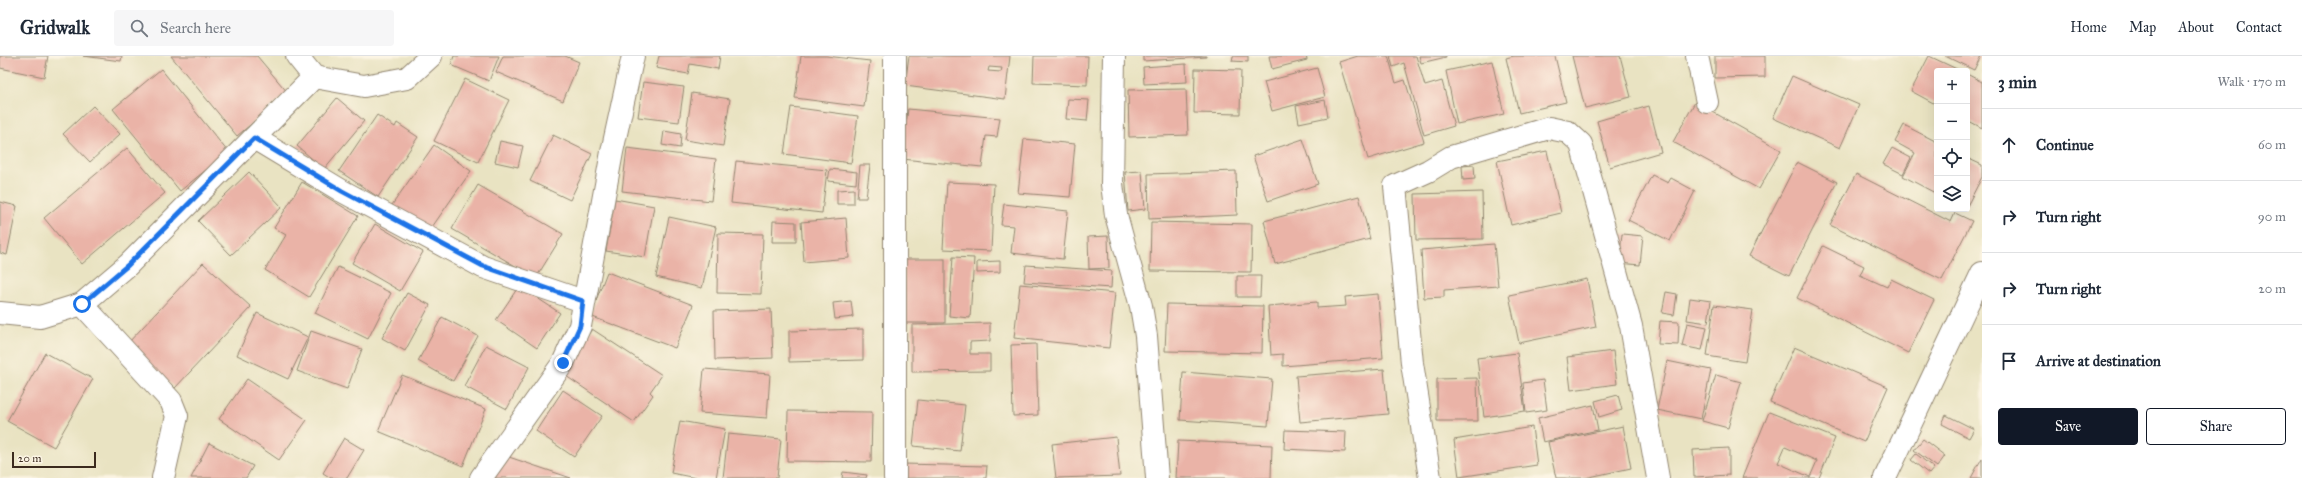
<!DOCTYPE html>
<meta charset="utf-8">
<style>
:root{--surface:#fff;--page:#f6f6f7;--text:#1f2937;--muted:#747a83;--line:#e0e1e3;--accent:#111827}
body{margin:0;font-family:"IM FELL Great Primer",serif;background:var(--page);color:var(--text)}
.controls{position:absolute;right:12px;top:12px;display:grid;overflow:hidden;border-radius:4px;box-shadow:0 4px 16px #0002}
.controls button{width:36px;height:36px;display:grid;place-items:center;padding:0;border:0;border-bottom:1px solid var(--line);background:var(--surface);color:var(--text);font:20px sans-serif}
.scale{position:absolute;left:12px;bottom:10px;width:84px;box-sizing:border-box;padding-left:4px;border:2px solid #3b2a1e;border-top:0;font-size:11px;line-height:14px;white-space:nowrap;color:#3b2a1e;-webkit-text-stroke:3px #fcf5e5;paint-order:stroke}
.stop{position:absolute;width:12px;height:12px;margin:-9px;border:3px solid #1a73e8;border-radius:50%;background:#fff}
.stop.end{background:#1a73e8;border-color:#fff;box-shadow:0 1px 4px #0008}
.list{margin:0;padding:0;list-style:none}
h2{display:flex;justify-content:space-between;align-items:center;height:52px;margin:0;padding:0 16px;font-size:17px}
h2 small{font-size:13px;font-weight:400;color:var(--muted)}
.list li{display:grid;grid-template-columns:26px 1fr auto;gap:12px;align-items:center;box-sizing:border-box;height:72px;padding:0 16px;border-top:1px solid var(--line)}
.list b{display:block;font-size:15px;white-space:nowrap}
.list em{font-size:13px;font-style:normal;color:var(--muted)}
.actions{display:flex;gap:8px;padding:12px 16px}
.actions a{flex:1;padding:9px 0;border:1px solid var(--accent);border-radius:4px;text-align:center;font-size:14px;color:var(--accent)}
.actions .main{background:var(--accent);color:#fff}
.icon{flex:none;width:22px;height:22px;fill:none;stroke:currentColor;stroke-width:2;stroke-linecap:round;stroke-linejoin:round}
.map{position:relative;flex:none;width:1982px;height:422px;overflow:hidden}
header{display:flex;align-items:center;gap:24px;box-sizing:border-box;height:56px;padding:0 20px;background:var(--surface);border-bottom:1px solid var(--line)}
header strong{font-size:19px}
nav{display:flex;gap:22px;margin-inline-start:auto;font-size:14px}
.search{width:280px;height:36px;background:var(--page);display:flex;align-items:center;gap:10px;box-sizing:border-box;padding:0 14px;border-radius:4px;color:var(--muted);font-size:15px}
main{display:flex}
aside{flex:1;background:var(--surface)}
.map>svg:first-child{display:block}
.building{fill:#eab3a7;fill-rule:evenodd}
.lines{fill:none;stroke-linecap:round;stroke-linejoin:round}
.minor-casing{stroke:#928670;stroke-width:24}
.minor{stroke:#fff;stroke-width:22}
.route{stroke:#1a73e8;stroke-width:5}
</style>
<header>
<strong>Gridwalk</strong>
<div class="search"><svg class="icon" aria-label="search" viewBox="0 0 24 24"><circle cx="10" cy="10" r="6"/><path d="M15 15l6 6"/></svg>Search here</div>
<nav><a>Home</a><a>Map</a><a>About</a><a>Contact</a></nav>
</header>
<main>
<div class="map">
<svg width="1982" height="422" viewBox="0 0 1982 422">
<rect width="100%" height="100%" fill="#fcf5e5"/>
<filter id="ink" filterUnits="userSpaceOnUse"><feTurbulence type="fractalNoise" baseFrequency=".025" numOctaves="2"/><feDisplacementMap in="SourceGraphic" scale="8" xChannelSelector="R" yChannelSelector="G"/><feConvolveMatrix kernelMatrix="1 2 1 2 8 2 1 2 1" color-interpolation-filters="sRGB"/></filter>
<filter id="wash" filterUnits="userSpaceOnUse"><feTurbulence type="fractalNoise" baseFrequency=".012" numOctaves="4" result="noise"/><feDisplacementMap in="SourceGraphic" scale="16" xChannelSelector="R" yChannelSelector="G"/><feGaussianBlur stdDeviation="0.9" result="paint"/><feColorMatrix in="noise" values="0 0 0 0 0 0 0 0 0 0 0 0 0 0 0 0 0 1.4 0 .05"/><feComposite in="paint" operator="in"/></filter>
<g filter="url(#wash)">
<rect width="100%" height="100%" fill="#e9e3c2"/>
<g id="blocks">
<g class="building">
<polygon points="0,0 48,0 44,21 0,12"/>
<polygon points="83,0 122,0 121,5"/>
<polygon points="171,0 257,0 288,37 237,80"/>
<polygon points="454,0 499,0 489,25 451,9"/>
<polygon points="503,0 565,0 579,6 563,45 496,16"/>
<polygon points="659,0 720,0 718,13 690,8 688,18 656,12"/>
<polygon points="801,0 826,0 870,5 864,51 795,42"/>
<path d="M909,0H1010L1005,43L905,30ZM989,11L1002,12L1001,16L988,15Z"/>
<polygon points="1034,0 1088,0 1087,29 1033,27"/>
<polygon points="1143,0 1206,0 1206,1 1143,5"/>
<polygon points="1233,0 1248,0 1248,6 1232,5"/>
<polygon points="1269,0 1306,0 1307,4 1272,13"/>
<polygon points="1358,0 1388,0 1396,27 1405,24 1424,86 1368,103 1339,6"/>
<polygon points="1390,0 1416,0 1425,30 1442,25 1454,70 1424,79 1404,7 1393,11"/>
<polygon points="1419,0 1446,0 1446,1 1421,7"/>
<polygon points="1514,0 1555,0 1566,46 1519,57 1506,2"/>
<polygon points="1572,0 1620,0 1631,41 1585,52"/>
<polygon points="1715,0 1765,0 1765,21 1715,22"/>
<polygon points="1929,0 1961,15 1937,15 1937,49 1911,35"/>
<polygon points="1945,0 1981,0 1974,14"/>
<polygon points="1492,5 1504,58 1457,68 1446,15"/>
<polygon points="1186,8 1187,26 1144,28 1143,11"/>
<polygon points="1317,12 1325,41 1272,55 1264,26"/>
<polygon points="161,13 228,96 180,135 113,53"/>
<polygon points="1195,13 1241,14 1240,58 1194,57"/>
<polygon points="1967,18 1982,26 1982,72 1967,64"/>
<polygon points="1792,20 1859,49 1840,92 1773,62"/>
<polygon points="465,23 509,44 478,106 434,85"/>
<polygon points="643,26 684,31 679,66 638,61"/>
<polygon points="1186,33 1188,79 1129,81 1128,34"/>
<polygon points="692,37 730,43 723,90 685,84"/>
<polygon points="337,42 364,65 324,113 297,90"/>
<polygon points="1068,43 1089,44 1087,65 1066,63"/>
<polygon points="1325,44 1328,61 1299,67 1296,50"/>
<polygon points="1695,46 1781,94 1759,133 1673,86"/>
<polygon points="93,50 120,78 90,106 63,78"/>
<polygon points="1649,50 1661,96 1610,111 1597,65"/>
<polygon points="791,51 858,60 851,107 784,98"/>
<polygon points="908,53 1000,62 997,81 986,80 982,111 902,103"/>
<polygon points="377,59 395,71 397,67 418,81 378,141 339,115"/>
<polygon points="1904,69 1937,86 1937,138 1903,120 1915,97 1895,86"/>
<polygon points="664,75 681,78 680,92 662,89"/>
<polygon points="553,79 592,98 570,144 530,125"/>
<polygon points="1024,83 1075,88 1070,141 1018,137"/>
<polygon points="1303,83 1318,128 1268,145 1253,100"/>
<polygon points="500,85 523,90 518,111 495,106"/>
<polygon points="434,89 471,115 430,174 392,149"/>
<polygon points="127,92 165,137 82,208 44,162"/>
<polygon points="627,92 716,103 711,145 622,135"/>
<polygon points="1892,92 1911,102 1903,118 1883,108"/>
<polygon points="1547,95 1561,157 1511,169 1497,105"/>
<polygon points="1967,102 1982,109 1982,121 1967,150"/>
<polygon points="736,105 827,114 822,157 731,147"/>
<polygon points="1797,106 1837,126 1789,220 1749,200"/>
<polygon points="860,109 870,109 866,142 857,142"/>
<polygon points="1474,109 1475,123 1463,124 1462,110"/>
<polygon points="830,113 857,116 856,128 828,125"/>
<polygon points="1142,115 1145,153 1128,155 1125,116"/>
<polygon points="1236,115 1237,159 1149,163 1148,118"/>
<polygon points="249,116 282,151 231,199 198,165"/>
<polygon points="1856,118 1951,166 1955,157 1972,165 1942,224 1830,169"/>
<polygon points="1652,119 1668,127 1671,122 1695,135 1670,185 1628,164"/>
<polygon points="302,126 358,160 309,241 265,214 286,179 274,172"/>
<polygon points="947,126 994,128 991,195 943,193"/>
<polygon points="478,129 563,178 536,222 452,173"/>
<polygon points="854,133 854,148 837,148 837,134"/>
<polygon points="1482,136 1483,183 1416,184 1415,138"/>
<polygon points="1359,140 1370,183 1275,208 1264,165"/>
<polygon points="615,143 654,150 645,201 606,195"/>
<polygon points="0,146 17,150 7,199 0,197"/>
<polygon points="1004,148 1068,155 1063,203 1011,197 1014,170 1001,169"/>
<polygon points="669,161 716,171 702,232 656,221"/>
<polygon points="846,162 849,202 804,206 801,166"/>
<polygon points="773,165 796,166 796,186 772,186"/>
<polygon points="1151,166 1252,168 1251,216 1150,215"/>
<polygon points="375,168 423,196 400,235 352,207"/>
<polygon points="718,177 763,178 761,238 717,237"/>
<polygon points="1622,178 1643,180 1640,209 1619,207"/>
<polygon points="1108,180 1109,212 1089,213 1088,181"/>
<polygon points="1494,188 1498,230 1444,234 1444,241 1424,242 1421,194"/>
<polygon points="1823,190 1864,210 1860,219 1887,231 1891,223 1934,244 1908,297 1797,242"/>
<polygon points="953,201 974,202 970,262 949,260"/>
<rect x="904" y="203" width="41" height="64"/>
<polygon points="1000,205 1000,216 977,217 977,206"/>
<polygon points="203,207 251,251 175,332 127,288"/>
<polygon points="1026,209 1112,215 1111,232 1024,226"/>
<polygon points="338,211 391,237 368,283 315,257"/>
<polygon points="607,216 693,249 675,292 590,260"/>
<polygon points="1237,220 1261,220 1260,241 1237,241"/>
<polygon points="1587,223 1596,271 1519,287 1509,239"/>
<polygon points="1020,228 1115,237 1109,292 1014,282"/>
<polygon points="519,230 560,257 537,292 496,264"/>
<polygon points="1666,236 1677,238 1674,259 1662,257"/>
<polygon points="407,237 430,249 405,295 382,282"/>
<polygon points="1378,238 1383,302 1283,310 1283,298 1271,299 1268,250 1317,246 1317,252 1346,250 1345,241"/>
<polygon points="1690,242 1711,245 1708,267 1687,264"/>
<polygon points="851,245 853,261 835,263 833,247"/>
<polygon points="1167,248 1263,250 1262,297 1165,295"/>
<polygon points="1714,249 1753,254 1745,306 1707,300"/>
<polygon points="771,253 773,302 715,304 714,255"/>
<polygon points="257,257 308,281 288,323 237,299"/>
<polygon points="442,261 478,280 453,325 418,305"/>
<polygon points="1660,265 1679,266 1678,289 1658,288"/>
<polygon points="990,267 990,285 970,286 970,298 990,298 990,315 912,316 912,269"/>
<polygon points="1687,267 1707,271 1702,294 1682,290"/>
<polygon points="592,273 662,319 650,336 653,339 634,366 563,318"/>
<polygon points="863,273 863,304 789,306 789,275"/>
<polygon points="311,275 362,293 347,333 297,315"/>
<polygon points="1036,288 1038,359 1013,360 1011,289"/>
<polygon points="486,289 529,311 507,353 464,330"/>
<polygon points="1794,291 1888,331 1864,386 1770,346"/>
<polygon points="1613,295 1617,328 1571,334 1567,301"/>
<polygon points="45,297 93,323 54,391 7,365"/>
<polygon points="1517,297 1525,355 1484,361 1477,302"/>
<polygon points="1667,305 1711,314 1701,363 1657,354"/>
<polygon points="704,313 770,318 767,362 700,357"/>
<polygon points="1384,313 1388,358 1300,366 1296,320"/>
<polygon points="1183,316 1272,323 1268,370 1180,364"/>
<polygon points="402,319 486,353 463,410 378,375"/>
<polygon points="1716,319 1741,326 1728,372 1702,365"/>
<polygon points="1477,322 1478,365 1437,365 1437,323"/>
<polygon points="247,323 307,364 279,404 219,363"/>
<polygon points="1543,324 1547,354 1526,357 1523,327"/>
<polygon points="563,334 602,360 574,401 536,375"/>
<polygon points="1618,339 1622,354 1599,361 1595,345"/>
<polygon points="918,344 965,349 960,395 913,390"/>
<polygon points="1593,349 1598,374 1543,386 1538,362"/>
<polygon points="788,355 872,356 871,406 787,405"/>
<path d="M1769,356L1835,382L1819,422H1742ZM1785,391L1817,405L1810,421L1778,407Z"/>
<polygon points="1946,359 1974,373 1969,382 1942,368"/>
<polygon points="680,365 725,373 716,422 696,422 671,417"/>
<polygon points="1623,370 1631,412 1585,422 1556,422 1548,386"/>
<polygon points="1532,371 1537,409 1459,421 1454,384"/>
<polygon points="1285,374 1346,376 1345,396 1284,393"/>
<polygon points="728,378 781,383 777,422 723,422"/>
<polygon points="1116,381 1120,420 1056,422 1052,388"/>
<polygon points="344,382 364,394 347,422 331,422 323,417"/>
<polygon points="1923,383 1945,400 1937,411 1914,394"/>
<polygon points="1178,385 1272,389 1271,422 1176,422"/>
<polygon points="209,387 253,410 246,422 191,422"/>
<polygon points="1729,392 1729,419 1694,421 1693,394"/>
<polygon points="500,398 571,422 492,422"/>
<polygon points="1916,398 1934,412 1929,418 1911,404"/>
<polygon points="1982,402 1982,422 1971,422"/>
<polygon points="903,408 987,410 986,422 903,422"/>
<polygon points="843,416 867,419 866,422 842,422"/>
</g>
</g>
</g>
<g filter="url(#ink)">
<use href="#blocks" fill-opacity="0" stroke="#928670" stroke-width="1"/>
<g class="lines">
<defs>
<g id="minor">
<polyline points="297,0 314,21 364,30 407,22 431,0"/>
<polyline points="895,0 895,422"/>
<polyline points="1114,0 1112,128 1116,159 1141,250 1146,280 1157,422"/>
<polyline points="1697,0 1707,46"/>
<polyline points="254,82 342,135 483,211 583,245"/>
<polyline points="82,248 171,345 177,360 163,422"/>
<polyline points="0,257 40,261 82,248 128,209 314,21"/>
<polyline points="481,422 563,307 580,270 612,96 633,0"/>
<polyline points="1430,422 1412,307 1395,130 1428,115 1451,101 1549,72 1568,76 1581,88 1631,270 1658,422"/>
<polyline points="1885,422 1982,217"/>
</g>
</defs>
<use href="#minor" class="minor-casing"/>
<use href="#minor" class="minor"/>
</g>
</g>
<g class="lines" filter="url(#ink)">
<polyline class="route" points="82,248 128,209 254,82 342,135 483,210 583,245 580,270 563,307"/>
</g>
</svg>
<div class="controls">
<button>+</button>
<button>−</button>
<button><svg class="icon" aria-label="locate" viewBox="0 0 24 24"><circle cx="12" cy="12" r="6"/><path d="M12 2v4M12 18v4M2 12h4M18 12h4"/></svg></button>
<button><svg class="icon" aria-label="layers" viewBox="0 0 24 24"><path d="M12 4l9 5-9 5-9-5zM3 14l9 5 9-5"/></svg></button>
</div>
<div class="scale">20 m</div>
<div class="stop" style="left:82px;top:248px"></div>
<div class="stop end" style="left:563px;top:307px"></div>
</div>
<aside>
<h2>3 min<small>Walk · 170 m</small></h2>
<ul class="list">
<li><svg class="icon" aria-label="ahead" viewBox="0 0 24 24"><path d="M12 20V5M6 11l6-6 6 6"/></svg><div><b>Continue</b></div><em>60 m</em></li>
<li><svg class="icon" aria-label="right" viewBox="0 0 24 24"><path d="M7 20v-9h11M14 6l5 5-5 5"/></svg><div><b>Turn right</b></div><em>90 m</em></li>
<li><svg class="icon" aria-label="right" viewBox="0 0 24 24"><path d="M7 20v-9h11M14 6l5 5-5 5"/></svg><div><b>Turn right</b></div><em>20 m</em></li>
<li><svg class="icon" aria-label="arrive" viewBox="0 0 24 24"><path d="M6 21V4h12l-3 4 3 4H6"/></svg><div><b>Arrive at destination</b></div></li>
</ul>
<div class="actions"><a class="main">Save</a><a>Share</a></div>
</aside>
</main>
